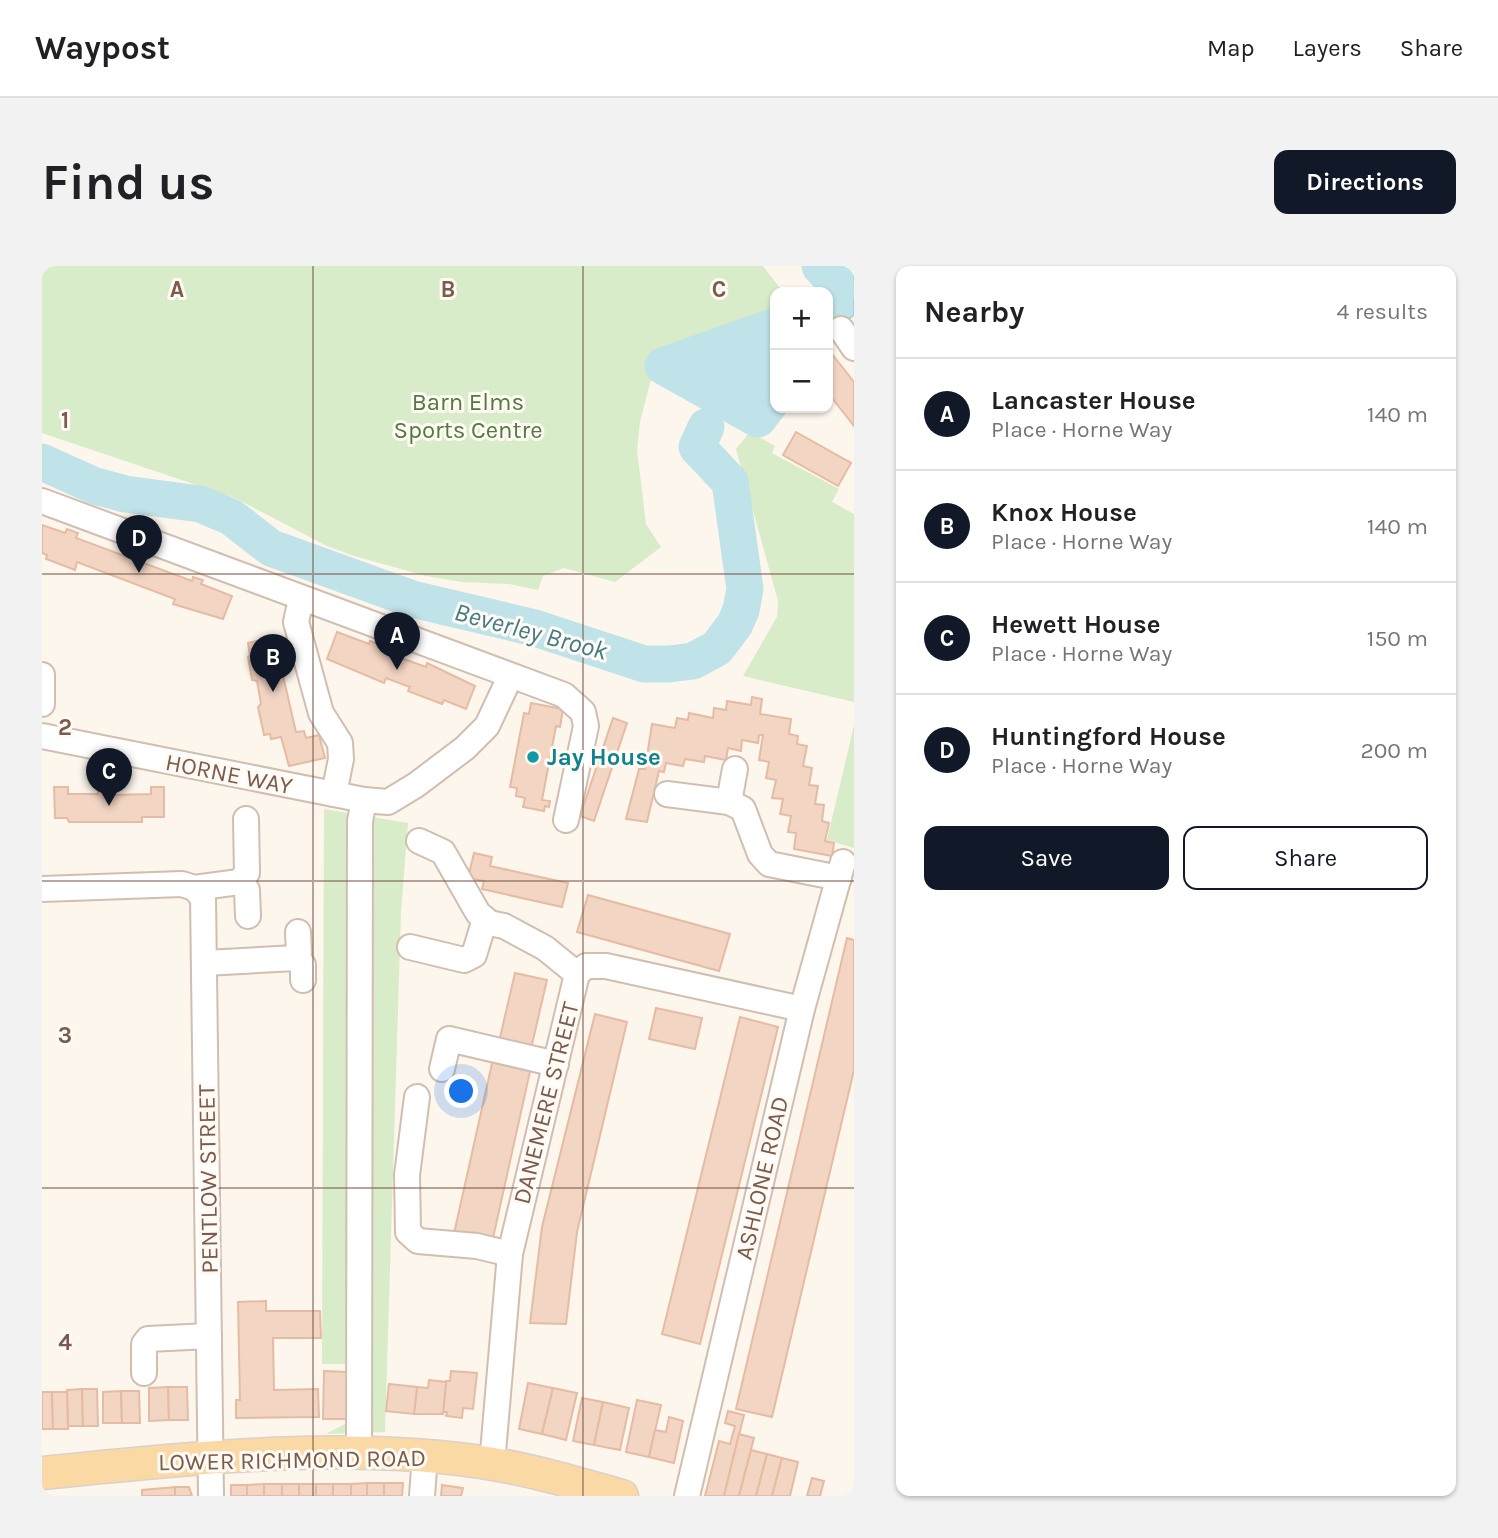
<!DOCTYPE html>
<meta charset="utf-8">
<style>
:root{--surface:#fff;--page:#f2f2f2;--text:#202124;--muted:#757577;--line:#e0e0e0;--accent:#111827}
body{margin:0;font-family:Karla,sans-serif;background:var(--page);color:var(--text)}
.controls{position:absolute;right:21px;top:21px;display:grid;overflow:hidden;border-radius:14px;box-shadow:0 2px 5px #0004}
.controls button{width:63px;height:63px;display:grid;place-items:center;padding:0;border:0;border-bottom:2px solid var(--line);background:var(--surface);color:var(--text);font:35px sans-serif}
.you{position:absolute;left:420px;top:826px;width:24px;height:24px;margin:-18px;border:5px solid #fff;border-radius:50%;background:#1a73e8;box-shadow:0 0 0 10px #1a73e833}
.badge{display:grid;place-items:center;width:46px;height:46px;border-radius:50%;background:var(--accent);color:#fff;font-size:23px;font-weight:700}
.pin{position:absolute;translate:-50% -58px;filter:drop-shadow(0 2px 4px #0008)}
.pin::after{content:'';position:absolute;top:37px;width:24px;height:21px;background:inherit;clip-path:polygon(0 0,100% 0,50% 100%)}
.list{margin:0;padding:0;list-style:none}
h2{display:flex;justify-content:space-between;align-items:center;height:91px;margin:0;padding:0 28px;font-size:30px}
h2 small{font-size:23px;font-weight:400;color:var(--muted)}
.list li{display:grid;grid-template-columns:46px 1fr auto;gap:21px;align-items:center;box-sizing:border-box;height:112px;padding:0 28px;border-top:2px solid var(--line)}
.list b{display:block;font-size:26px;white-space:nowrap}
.list p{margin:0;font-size:23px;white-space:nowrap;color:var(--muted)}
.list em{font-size:23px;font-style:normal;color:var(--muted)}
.actions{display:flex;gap:14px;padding:21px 28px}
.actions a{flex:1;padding:16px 0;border:2px solid var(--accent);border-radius:14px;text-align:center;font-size:24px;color:var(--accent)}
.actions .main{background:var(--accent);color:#fff}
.map{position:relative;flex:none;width:812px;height:1230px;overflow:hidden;border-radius:14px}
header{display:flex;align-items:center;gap:42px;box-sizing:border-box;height:98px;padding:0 35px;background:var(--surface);border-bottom:2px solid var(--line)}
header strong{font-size:33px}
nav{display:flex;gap:38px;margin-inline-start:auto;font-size:24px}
.intro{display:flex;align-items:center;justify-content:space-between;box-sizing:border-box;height:168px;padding:0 42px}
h1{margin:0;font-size:49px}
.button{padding:18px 32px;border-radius:14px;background:var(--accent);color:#fff;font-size:24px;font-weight:700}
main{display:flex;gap:42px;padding:0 42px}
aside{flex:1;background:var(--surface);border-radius:14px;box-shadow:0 2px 5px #0004}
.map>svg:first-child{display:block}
.green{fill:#d8ecc9}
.water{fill:#bfe3e8;stroke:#a5d3da;stroke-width:2}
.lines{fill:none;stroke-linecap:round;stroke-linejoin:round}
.river{stroke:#bfe3e8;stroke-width:37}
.building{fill:#f3d5c3;stroke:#e6bba3;stroke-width:2}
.minor-casing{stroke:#d1beb0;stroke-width:28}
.major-casing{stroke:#dad1cd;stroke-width:35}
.minor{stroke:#fff;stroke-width:24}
.major{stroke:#fbd9a5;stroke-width:32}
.grid{fill:none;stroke:#7a5c4d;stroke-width:2;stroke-opacity:0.55}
.culture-dot{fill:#0f9aa8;stroke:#fffaf3;stroke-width:2.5}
.labels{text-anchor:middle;stroke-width:6;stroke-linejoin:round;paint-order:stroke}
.park-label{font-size:24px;fill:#537a41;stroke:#fffaf3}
.culture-label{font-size:24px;font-weight:bold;fill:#0d838f;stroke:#fffaf3;text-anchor:start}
.street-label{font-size:24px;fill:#7a5c4d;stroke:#fffaf3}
.water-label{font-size:26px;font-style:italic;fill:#437c86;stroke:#fffaf3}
.grid-label{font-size:23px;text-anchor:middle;font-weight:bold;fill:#7a5c4d;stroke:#fffaf3;stroke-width:6;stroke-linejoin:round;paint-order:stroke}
</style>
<header>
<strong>Waypost</strong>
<nav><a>Map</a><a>Layers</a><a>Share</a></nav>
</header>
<div class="intro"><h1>Find us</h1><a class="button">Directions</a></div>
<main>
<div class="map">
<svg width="812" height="1230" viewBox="0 0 812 1230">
<rect width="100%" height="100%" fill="#fdf6ec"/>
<g class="green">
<polygon points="0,0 721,0 741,26 733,26 733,52 615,90 598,156 595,184 604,258 619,281 573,316 522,302 501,310 496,324 467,318 420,316 384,310 312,290 285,280 193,232 0,167"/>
<polygon points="708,166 733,180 730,187 797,223 790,236 812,248 812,436 701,410 735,351 736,335 694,183"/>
<polygon points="812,459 812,582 785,574"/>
<polygon points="282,543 366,557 359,646 343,1166 284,1168 308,1155 306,1098 280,1098"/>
</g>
<g class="water">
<polygon points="778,0 812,0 812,49 786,67 786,33 794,25 793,16"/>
<polygon points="733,60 733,131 716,153 621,100"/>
</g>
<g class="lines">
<g class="river">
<polyline points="778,0 793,16 794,26 786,33"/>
<polyline points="733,60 621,100 716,153 733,131"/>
<polyline points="0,196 53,220 83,228 158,238 189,251 229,282 370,333 493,362 602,398 627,398 651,395 675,382 693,358 699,344 703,323 688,216 655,181 664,161"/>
</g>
</g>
<g class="building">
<polygon points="786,83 812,116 812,160 786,127"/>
<polygon points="754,166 809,197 796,220 741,189"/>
<polygon points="0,259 23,267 25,263 36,267 34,272 150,315 151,311 161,314 159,318 190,330 181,353 131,338 133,333 35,296 33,304 4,293 5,289 0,287"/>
<polygon points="295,366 327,378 328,375 347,382 345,387 384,401 385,397 433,420 424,443 402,434 400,438 366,425 368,421 344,412 342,417 285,393"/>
<polygon points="237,370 241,387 236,388 254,466 262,465 264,472 277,469 283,492 247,500 239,471 229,473 228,468 222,469 216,441 219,438 215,415 210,414 206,391 208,389 206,377"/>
<polygon points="710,431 720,433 718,448 749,453 747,468 756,470 755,478 765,480 761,500 770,502 767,519 776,520 773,538 782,539 780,555 787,557 783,575 792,577 790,590 752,583 754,567 746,566 749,550 738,548 741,533 730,532 734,514 724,512 727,496 717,494 721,469 717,469 716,477 700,474 699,485 686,482 684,494 663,490 662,496 643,493 641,500 624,497 622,506 617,505 605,556 584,553 597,503 603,503 610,458 633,462 635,452 646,454 647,447 671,452 672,442 684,444 685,435 709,439"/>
<polygon points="489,437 521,443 518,461 514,460 500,534 508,535 507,541 503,540 502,545 481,541 483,532 474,530 475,522 468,521 482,447 487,448"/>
<polygon points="571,452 585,457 552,555 538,550"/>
<polygon points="12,521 26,521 26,528 56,528 56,522 69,522 69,529 109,528 109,521 122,521 122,551 100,551 100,556 27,556 25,552 13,552"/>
<polygon points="432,587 450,591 448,600 526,617 520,641 440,623 442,615 426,612"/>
<polygon points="546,629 688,668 677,705 535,666"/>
<polygon points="805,672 812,674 812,804 730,1151 694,1143"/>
<polygon points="473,707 505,714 488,787 456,780"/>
<polygon points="614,742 660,752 653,783 607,773"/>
<polygon points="553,748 585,756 535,966 524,1058 488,1057 500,961"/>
<polygon points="698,751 736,761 658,1078 620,1068"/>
<polygon points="451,793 489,801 449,981 411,972"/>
<polygon points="224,1035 224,1045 278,1045 279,1072 231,1072 232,1124 276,1123 277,1151 194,1152 194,1134 198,1134 196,1036"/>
<polygon points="282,1105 305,1106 305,1153 281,1153"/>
<polygon points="409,1105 435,1107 431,1143 421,1142 420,1152 404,1150 405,1146 401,1146 404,1115 408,1115"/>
<polygon points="387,1114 404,1116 401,1148 372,1148 375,1121 386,1122"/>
<polygon points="486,1117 511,1122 500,1168 477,1163"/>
<polygon points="347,1118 375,1121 372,1148 344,1145"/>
<polygon points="126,1121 127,1154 107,1155 107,1122"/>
<polygon points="126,1121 145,1121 146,1154 127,1154"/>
<polygon points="511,1122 535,1127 524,1174 500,1168"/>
<polygon points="40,1123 41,1160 26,1160 25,1124"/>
<polygon points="40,1123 55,1123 56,1160 41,1160"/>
<polygon points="79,1125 80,1157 61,1157 61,1126"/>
<polygon points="79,1125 97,1125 98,1157 80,1157"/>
<polygon points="0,1126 10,1126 11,1163 0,1163"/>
<polygon points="10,1126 25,1126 26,1163 11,1163"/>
<polygon points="540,1132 561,1136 552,1179 531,1175"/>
<polygon points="595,1134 619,1139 607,1191 584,1186"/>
<polygon points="561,1136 587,1142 578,1184 552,1179"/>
<polygon points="686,1145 702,1149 682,1230 663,1230 677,1175 688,1178 693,1160 683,1157"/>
<polygon points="627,1151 641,1155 632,1197 607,1191 613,1164 624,1166"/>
<polygon points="697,1168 712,1172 697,1230 682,1230"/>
<polygon points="709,1184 725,1188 714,1230 697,1230"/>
<polygon points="725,1188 740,1192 730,1230 714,1230"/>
<polygon points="740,1192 756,1196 748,1230 730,1230"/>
<polygon points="770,1212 782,1215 778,1230 765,1230"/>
<rect x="325" y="1217" width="17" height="13"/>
<polygon points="325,1217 325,1230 309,1230 309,1218"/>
<polygon points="342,1217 361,1217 360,1230 342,1230"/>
<rect x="222" y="1218" width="18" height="12"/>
<polygon points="222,1218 222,1230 205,1230 205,1219"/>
<rect x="240" y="1218" width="17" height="12"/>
<rect x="257" y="1218" width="17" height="12"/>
<rect x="274" y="1218" width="17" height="12"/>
<rect x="291" y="1218" width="18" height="12"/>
<rect x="189" y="1219" width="16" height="11"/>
<polygon points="400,1219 421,1222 419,1230 399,1230"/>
<polygon points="133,1221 133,1230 100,1230 100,1224"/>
<polygon points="133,1221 147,1221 150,1230 133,1230"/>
</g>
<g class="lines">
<defs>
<g id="minor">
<polyline points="799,63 812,82"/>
<polyline points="0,235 522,429 541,446 544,460 524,554"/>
<polyline points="259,333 254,356 279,447 298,477 299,493 292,528"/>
<polyline points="0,409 0,438"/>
<polyline points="0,470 322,534 346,536 374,519 423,482 445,460 468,411"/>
<polyline points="625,528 687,536 701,543 718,588 727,598 797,612"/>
<polyline points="687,536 693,503"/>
<polyline points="377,575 401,586 436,647 447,657 462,660 503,682 535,708"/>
<polyline points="197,616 205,624 206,650"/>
<polyline points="152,622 197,616 205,607 204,553"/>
<polyline points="0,623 140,618 152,622 161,632 169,1230"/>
<polyline points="368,681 422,694 432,689 443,653"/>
<polyline points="254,692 257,687 256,666"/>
<polyline points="163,697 254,692 261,699 261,714"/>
<polyline points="400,803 407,773 514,798"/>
<polyline points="375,831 365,909 366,966 376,975 435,980 468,988"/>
<polyline points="102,1107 102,1078 106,1073 167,1070"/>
<polyline points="317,1188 318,555 322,534"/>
<polyline points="450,1198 468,988 535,708 544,700 564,700 760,743"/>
<polyline points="380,1230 383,1190"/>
<polyline points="645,1230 760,743 801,596"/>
</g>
<path id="major" d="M0,1207C144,1193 308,1174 451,1198C494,1205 537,1218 580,1230"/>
</defs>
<use href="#minor" class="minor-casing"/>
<use href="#major" class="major-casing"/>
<use href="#minor" class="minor"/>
<use href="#major" class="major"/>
</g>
<path class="grid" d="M271,0V1230M541,0V1230M0,308H812M0,615H812M0,922H812"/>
<circle class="culture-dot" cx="491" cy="491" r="7"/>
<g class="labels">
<g class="park-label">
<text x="426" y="144">Barn Elms<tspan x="426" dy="28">Sports Centre</tspan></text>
</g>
<g class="culture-label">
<text x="505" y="499">Jay House</text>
</g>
<g class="street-label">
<text transform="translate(187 508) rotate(11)" y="8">HORNE WAY</text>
<text transform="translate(504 837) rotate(-76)" y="8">DANEMERE STREET</text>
<text transform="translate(720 912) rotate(-77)" y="8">ASHLONE ROAD</text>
<text transform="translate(166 913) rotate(-91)" y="8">PENTLOW STREET</text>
<text transform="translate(250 1194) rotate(-1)" y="8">LOWER RICHMOND ROAD</text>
</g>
<g class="water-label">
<text transform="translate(489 365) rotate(15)" y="9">Beverley Brook</text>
</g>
</g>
<g class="grid-label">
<text x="135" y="31">A</text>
<text x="406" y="31">B</text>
<text x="677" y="31">C</text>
<text x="23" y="162">1</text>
<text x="23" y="469">2</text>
<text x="23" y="777">3</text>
<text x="23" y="1084">4</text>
</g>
</svg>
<div class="controls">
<button>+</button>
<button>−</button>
</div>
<div class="you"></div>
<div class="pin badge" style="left:355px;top:404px">A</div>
<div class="pin badge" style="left:231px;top:426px">B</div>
<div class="pin badge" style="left:67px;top:540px">C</div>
<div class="pin badge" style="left:97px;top:307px">D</div>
</div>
<aside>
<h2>Nearby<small>4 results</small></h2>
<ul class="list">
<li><span class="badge">A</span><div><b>Lancaster House</b><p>Place · Horne Way</p></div><em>140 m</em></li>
<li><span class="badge">B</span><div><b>Knox House</b><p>Place · Horne Way</p></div><em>140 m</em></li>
<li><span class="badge">C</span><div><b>Hewett House</b><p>Place · Horne Way</p></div><em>150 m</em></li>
<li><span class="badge">D</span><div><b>Huntingford House</b><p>Place · Horne Way</p></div><em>200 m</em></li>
</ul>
<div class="actions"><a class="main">Save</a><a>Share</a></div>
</aside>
</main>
